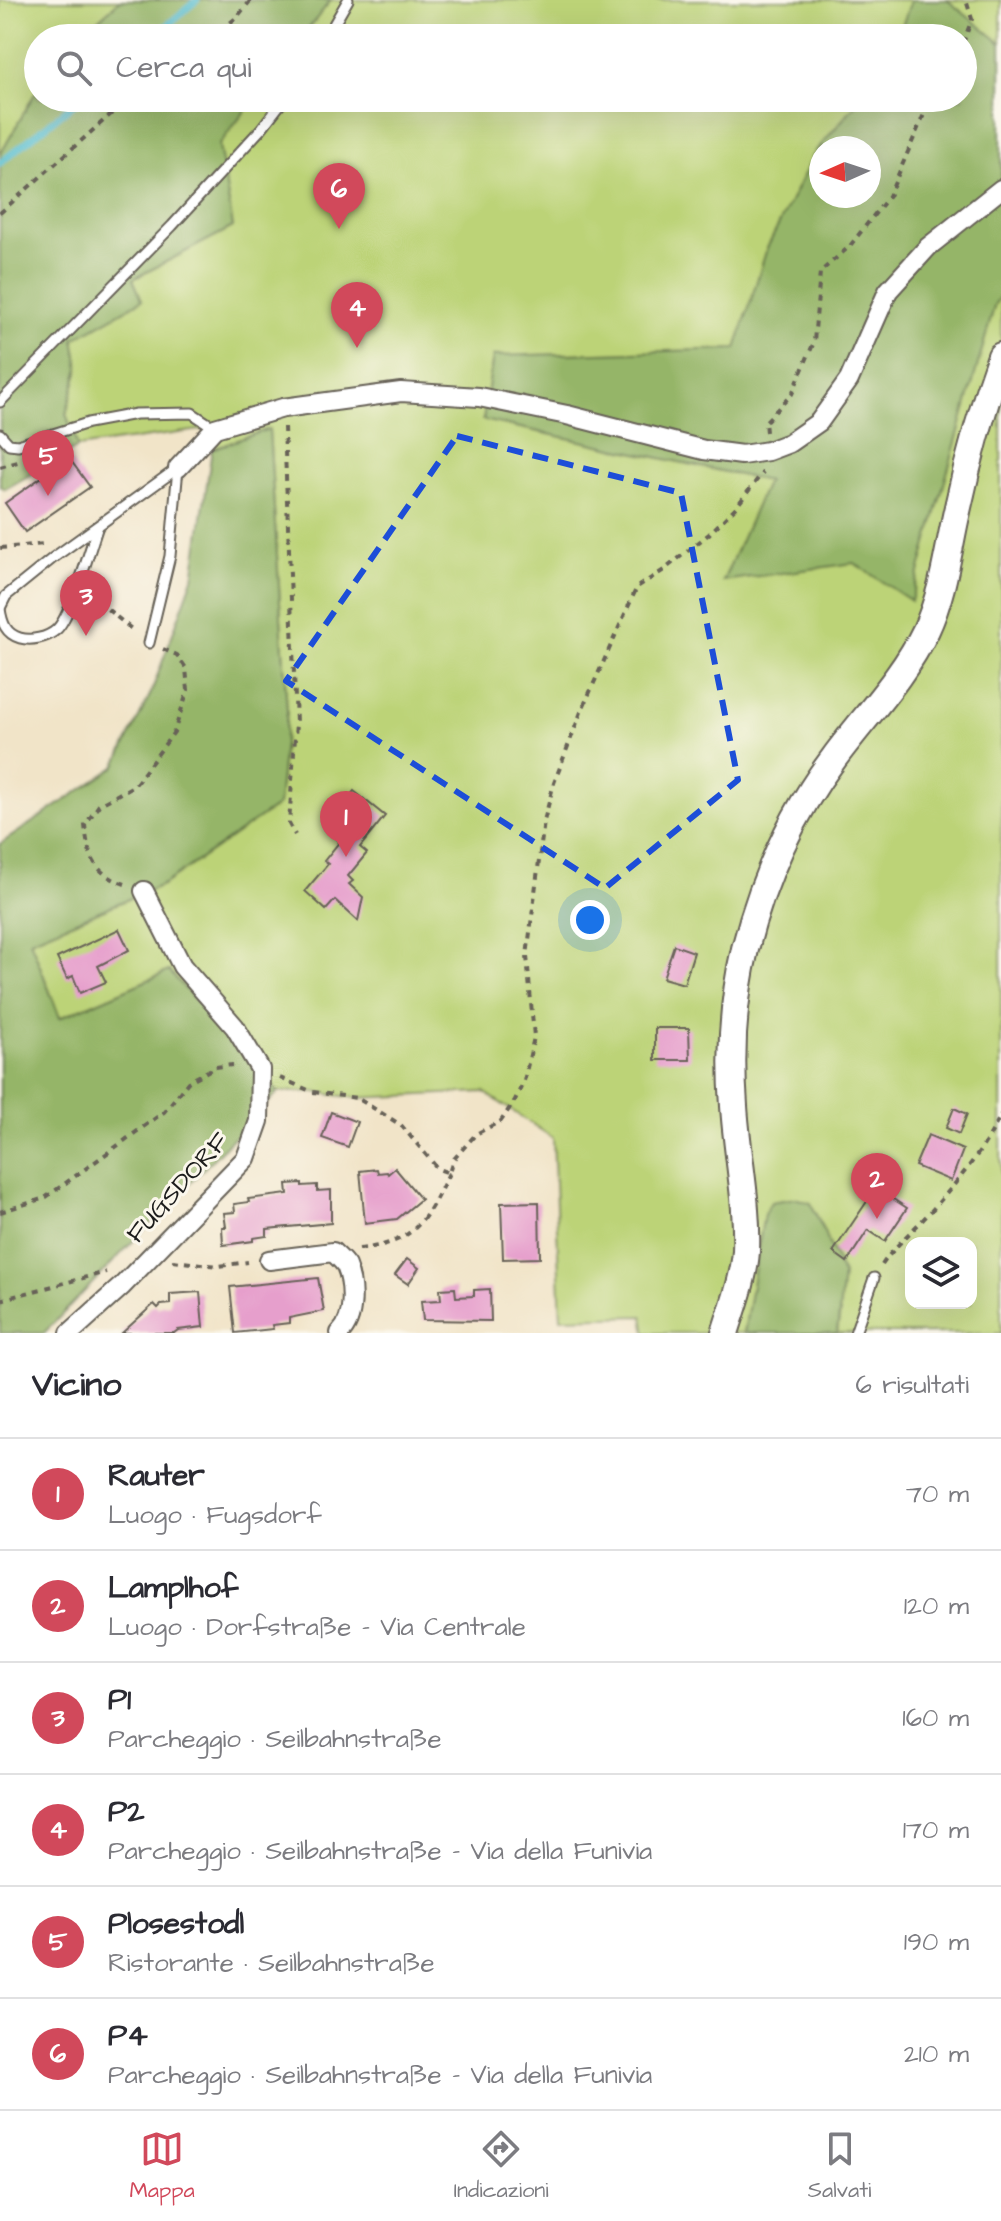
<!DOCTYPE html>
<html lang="it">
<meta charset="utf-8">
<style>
:root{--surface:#fff;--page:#f2f2f3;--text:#2b2b33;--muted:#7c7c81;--line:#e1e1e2;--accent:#d1495b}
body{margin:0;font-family:"Architects Daughter",sans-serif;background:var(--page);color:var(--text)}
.controls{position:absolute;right:24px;bottom:24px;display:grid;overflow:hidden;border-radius:16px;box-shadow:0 8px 32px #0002}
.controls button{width:72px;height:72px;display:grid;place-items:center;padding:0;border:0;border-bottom:2px solid var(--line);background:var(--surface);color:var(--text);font:40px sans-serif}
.compass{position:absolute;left:809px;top:136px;width:72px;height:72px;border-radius:50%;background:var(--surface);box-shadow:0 8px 32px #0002;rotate:267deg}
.you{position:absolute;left:590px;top:920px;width:28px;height:28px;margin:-20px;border:6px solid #fff;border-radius:50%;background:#1a73e8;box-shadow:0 0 0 12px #1a73e833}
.badge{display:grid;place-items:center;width:52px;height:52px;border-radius:50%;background:var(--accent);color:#fff;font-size:26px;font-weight:700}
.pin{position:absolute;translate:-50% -66px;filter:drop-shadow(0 2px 4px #0008)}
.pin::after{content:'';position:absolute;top:42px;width:28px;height:24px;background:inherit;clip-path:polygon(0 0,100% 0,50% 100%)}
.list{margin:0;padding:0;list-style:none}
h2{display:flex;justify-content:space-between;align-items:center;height:104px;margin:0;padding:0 32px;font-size:34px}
h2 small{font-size:26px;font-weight:400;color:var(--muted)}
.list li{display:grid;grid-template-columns:52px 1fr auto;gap:24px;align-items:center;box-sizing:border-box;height:112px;padding:0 32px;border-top:2px solid var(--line)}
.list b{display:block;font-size:30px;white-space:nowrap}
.list p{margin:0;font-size:26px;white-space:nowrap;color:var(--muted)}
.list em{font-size:26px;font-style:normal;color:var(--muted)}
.icon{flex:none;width:44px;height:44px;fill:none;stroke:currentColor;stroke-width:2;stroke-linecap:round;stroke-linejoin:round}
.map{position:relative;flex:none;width:1001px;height:1333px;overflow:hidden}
.search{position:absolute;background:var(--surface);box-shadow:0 8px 32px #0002;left:24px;right:24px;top:24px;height:88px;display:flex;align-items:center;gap:20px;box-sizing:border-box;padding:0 28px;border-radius:44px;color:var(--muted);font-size:30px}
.sheet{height:776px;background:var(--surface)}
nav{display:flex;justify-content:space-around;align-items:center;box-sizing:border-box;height:112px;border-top:2px solid var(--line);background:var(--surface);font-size:22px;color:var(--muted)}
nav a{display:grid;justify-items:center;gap:4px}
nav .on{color:var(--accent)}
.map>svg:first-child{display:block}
.green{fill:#bcd377;stroke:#6c784a;stroke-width:2;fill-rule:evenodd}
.forest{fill:#95b568;stroke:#586842;stroke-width:2;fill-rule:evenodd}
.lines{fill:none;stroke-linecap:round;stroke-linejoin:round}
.stream{stroke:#52bcce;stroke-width:7}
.building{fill:#e69fcc}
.lane-casing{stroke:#676258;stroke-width:13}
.street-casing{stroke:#676258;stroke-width:22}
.secondary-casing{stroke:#676258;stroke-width:30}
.path{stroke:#676258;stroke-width:4;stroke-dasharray:6 6;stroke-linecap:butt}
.lane{stroke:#fff;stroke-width:9}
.street{stroke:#fff;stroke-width:18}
.secondary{stroke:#fff;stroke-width:26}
.marked{fill:none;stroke:#1d4ed8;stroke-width:6;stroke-dasharray:16 10;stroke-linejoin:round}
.labels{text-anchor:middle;stroke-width:6;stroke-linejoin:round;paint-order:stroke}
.street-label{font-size:26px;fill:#1c1c1c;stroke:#fbf7ec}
</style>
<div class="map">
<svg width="1001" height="1333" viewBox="0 0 1001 1333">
<rect width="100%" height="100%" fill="#fbf7ec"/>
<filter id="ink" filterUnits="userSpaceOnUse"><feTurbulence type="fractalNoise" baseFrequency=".0125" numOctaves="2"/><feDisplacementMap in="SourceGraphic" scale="16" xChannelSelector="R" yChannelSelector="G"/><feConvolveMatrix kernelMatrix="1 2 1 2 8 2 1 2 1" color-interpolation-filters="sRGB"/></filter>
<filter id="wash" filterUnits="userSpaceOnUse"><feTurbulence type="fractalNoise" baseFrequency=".006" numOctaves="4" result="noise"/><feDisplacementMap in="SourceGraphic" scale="32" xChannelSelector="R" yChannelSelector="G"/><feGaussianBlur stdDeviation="1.8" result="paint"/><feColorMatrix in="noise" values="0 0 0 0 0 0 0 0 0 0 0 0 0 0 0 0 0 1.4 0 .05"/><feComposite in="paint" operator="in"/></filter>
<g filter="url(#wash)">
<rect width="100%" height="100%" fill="#f1e4c8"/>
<g class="green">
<polygon points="0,0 120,0 78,38 38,38 38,88 0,155"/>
<path d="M331,0H1001V1333H837L840,1312L758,1253L744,1333H646L643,1316L561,1318L553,1138L484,1092L357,1098L313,1092H278L169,971L60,1018L30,940L164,884L278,805L287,711L269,430L212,449L215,428L78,447L66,414L79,368L74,339L142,300L133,279L233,227L218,145L255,98H963V38H301ZM821,148H869V196H821ZM911,1243H971V1303H911Z"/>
</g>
<g class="forest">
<polygon points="120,0 331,0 301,38 78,38"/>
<path d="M911,0H947L1001,43V295L995,304L911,601L854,563L723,581L767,481L483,420L493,356L736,349L767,248L815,152L861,98H963V38H898ZM821,148H869V196H821Z"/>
<polygon points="38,88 38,98 255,98 219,145 233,227 133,279 142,300 74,339 79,368 66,414 78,447 5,489 0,486 0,155"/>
<polygon points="269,429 287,711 278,805 164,884 30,940 60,1018 169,971 278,1092 44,1333 0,1333 0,844 115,767 151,693 193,578 212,449"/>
<polygon points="795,1198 811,1203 843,1275 837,1333 744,1333 764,1214 771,1202"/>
</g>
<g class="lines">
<g class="stream">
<polyline points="152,38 197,0"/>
<polyline points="0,163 81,98"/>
</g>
</g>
<g id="blocks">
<g class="building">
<polygon points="69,458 90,487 25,532 5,503"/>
<polygon points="354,791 385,816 360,847 367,853 348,876 353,881 349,884 363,897 358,921 335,900 326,910 305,891 328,864 324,861 340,841 324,829"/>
<polygon points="119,929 129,950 98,966 106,982 80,993 73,976 67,979 57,958"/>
<polygon points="674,945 694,952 684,984 663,978"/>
<polygon points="655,1028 689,1028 690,1060 655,1060"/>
<polygon points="954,1108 967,1114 959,1134 946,1128"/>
<polygon points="331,1112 357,1122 348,1147 322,1138"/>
<polygon points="928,1135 963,1150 951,1181 915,1166"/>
<polygon points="395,1168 421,1199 397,1219 365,1223 360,1171 377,1169 378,1173 387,1172 388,1174"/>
<polygon points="302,1183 302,1186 317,1185 317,1191 331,1190 331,1223 267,1229 267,1236 253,1238 253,1241 223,1245 222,1227 226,1227 224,1213 235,1212 234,1204 249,1202 248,1199 288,1194 287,1184"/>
<polygon points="876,1188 907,1208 885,1241 868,1230 847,1262 833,1252"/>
<polygon points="539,1202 540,1258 503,1259 501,1203"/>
<polygon points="407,1259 419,1268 408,1284 395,1275"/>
<polygon points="318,1278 324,1311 289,1318 289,1323 272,1325 273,1329 235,1333 230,1287"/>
<polygon points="455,1288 456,1297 474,1296 474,1290 490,1289 491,1321 423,1320 421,1301 441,1300 440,1289"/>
<polygon points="200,1292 203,1327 178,1330 174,1333 122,1333 154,1304 158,1308 161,1305 170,1304 170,1294"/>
</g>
</g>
</g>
<g filter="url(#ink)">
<use href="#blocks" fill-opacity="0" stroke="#676258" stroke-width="2"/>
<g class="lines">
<defs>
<g id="lane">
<polyline points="326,38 348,0"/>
<polyline points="0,402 172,226 261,129 285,98"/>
<polyline points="0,434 9,444 18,445 88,423 136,414 192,413 215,428"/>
<polyline points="0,608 6,596 53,558 178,468"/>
<path d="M0,609C2,623 6,634 20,638C31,641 47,638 56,630C71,617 90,548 98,526"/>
<polyline points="149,643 170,556 178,468"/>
<polyline points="855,1333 874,1278"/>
</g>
<g id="street">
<polyline points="178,468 215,428 283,408 401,392 479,397 567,415 704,450 742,455 768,451 789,443 819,422 849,380 888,291 928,247 1001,189"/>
<path d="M269,1260L333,1252C337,1256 343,1261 346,1266C354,1285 355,1319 340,1333"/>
<polyline points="70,1333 122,1286 246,1158 259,1121 260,1069 235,1027 182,966 144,891"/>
</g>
<path id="secondary" d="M725,1333C733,1307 744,1279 746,1251C748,1203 737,1154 734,1106C730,1054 733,1000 745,949C762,881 792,814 834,758C865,716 903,678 926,630C944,592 948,549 958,507C969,456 983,406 1001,356"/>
</defs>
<use href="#lane" class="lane-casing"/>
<use href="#street" class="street-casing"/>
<use href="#secondary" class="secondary-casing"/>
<g class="path">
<polyline points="212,38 237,17 251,0"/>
<polyline points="963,43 972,19 966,0"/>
<polyline points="0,213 129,98"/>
<polyline points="284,427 296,723 289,824 295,835"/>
<polyline points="766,432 765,422 792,394 814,342 820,272 849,247 889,196 931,98"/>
<polyline points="0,467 18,462"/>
<polyline points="0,548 45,544"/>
<polyline points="89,594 135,632"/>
<path d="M125,884C94,874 88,856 85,825L99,805L135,785L174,732L188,690L186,668L177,655L163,649"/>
<polyline points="280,1078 313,1092 357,1098 401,1125 438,1169 449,1173 453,1160 476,1134 501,1121 515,1100 524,1081 534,1037 527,956 544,821 554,783 581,712 637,587 664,570 709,534 737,506 763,472"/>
<polyline points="0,1212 45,1198 164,1112 188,1082 215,1067 233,1065"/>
<path d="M359,1249C416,1243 426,1220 449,1173"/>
<polyline points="173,1261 219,1266 248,1262"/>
<path d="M882,1265C896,1244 915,1229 932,1210C958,1181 985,1149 1001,1114"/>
<polyline points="0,1300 106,1272"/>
</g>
<use href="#lane" class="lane"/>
<use href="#street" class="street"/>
<use href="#secondary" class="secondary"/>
</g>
</g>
<path class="marked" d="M457,436L681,493L738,780L605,888L286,681Z"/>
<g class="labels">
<g class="street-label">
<text transform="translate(177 1187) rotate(-48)" y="9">FUGSDORF</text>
</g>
</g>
</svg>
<div class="controls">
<button><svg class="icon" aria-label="layers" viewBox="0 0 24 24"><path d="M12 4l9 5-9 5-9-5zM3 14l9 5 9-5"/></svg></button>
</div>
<svg class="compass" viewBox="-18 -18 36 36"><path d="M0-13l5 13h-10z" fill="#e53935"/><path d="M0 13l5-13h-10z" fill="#7c7c81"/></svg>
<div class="you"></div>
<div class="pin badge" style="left:346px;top:857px">1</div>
<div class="pin badge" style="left:877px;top:1219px">2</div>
<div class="pin badge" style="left:86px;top:636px">3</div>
<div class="pin badge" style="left:357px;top:348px">4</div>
<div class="pin badge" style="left:48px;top:496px">5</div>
<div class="pin badge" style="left:339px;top:229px">6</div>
<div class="search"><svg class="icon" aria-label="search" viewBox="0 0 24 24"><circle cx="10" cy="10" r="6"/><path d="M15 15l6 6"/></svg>Cerca qui</div>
</div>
<section class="sheet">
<h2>Vicino<small>6 risultati</small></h2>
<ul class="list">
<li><span class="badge">1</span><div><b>Rauter</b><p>Luogo · Fugsdorf</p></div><em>70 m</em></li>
<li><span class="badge">2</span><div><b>Lamplhof</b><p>Luogo · Dorfstraße - Via Centrale</p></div><em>120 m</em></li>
<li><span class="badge">3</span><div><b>P1</b><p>Parcheggio · Seilbahnstraße</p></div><em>160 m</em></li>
<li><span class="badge">4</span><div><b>P2</b><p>Parcheggio · Seilbahnstraße - Via della Funivia</p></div><em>170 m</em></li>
<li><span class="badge">5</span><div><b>Plosestodl</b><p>Ristorante · Seilbahnstraße</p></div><em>190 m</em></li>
<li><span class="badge">6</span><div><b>P4</b><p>Parcheggio · Seilbahnstraße - Via della Funivia</p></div><em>210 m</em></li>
</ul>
</section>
<nav>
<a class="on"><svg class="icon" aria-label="map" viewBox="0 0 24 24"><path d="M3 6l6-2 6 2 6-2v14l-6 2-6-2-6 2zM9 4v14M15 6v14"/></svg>Mappa</a>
<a><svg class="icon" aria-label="directions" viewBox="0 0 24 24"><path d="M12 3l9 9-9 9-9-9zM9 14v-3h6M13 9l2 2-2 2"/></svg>Indicazioni</a>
<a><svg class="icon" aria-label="saved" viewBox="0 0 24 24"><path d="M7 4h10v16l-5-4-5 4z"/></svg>Salvati</a>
</nav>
